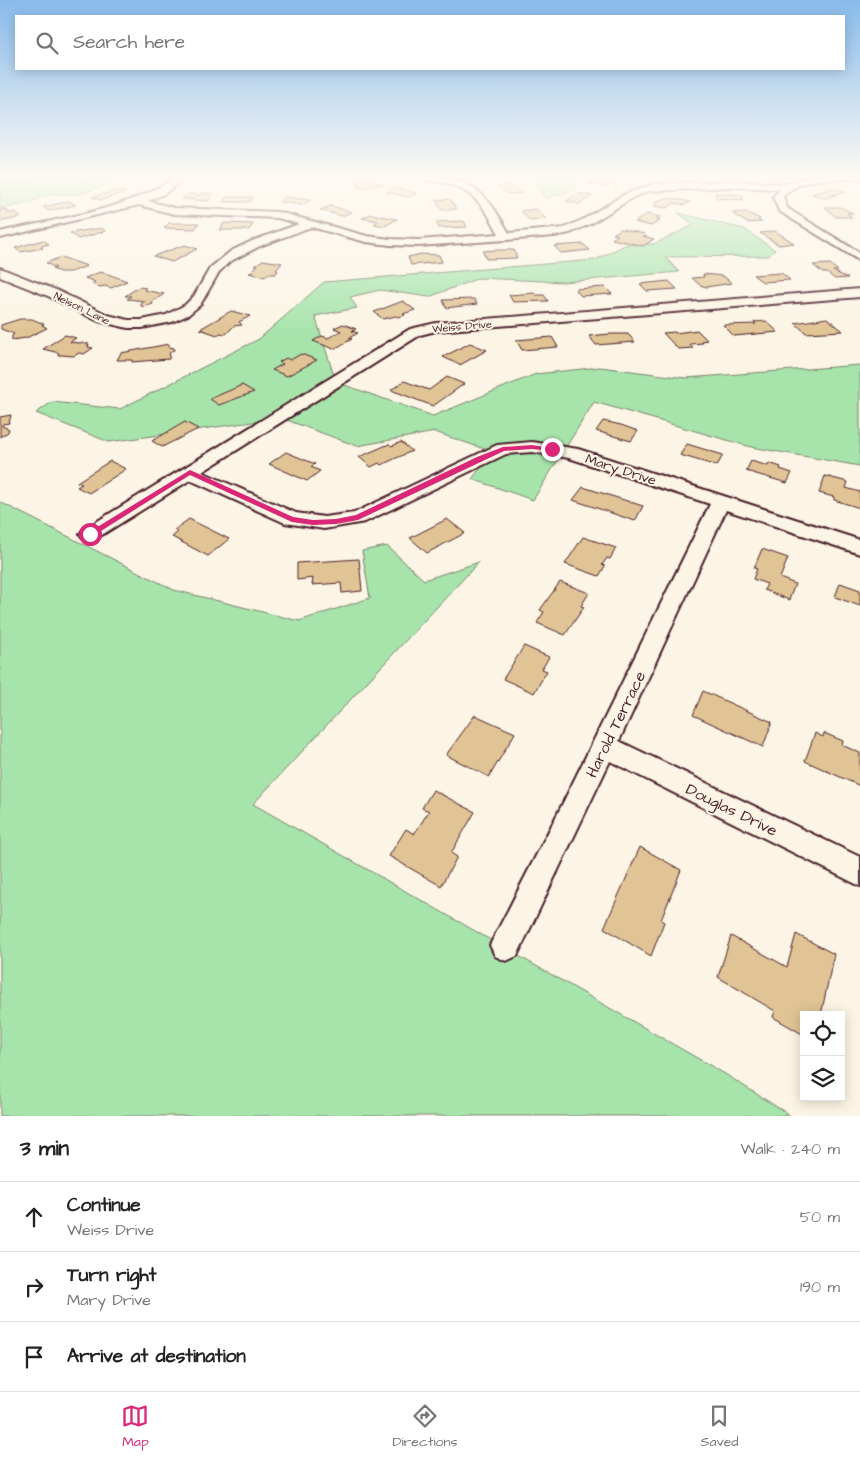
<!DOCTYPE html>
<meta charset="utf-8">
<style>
:root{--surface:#fff;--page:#f6f6f6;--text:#222;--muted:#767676;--line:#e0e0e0;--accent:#db2777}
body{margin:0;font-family:"Architects Daughter",sans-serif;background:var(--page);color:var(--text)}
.controls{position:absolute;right:15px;bottom:15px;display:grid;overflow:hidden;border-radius:0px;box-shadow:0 2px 12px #0003}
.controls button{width:45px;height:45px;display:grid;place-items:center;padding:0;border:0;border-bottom:1px solid var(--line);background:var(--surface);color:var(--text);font:25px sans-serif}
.stop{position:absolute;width:15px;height:15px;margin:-11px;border:4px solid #db2777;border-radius:50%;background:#fff}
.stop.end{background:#db2777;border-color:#fff;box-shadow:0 1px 5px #0008}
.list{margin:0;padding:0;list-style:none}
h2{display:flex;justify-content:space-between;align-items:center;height:65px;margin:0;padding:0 20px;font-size:21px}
h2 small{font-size:16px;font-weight:400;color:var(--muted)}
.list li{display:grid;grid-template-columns:32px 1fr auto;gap:15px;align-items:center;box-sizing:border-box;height:70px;padding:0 20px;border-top:1px solid var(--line)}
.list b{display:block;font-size:19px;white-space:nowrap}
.list p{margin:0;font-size:16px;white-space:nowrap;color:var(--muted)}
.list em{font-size:16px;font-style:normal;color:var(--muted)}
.icon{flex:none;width:28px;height:28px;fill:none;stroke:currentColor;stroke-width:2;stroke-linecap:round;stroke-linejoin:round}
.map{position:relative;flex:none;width:860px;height:1116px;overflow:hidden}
.search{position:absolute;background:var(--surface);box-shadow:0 2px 12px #0003;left:15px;right:15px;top:15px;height:55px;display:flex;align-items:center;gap:12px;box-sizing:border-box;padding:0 18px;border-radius:0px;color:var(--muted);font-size:19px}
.sheet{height:275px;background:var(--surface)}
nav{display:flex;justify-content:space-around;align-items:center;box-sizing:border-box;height:70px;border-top:1px solid var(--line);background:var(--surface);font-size:14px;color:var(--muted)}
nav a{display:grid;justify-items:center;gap:2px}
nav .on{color:var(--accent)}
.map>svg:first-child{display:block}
.green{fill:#a7e4ac;stroke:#78826c}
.building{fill:#e0c495;stroke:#4a1f2b}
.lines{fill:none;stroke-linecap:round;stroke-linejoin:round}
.minor-casing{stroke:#4a1f2b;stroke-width:4}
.minor{fill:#fcf5e5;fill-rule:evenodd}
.route{fill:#db2777}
.labels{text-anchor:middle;stroke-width:4;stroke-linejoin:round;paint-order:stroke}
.far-street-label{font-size:11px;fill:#4a1f2b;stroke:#fcf5e5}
.street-label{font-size:14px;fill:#4a1f2b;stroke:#fcf5e5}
.near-street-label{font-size:16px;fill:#4a1f2b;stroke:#fcf5e5}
</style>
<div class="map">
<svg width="860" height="1116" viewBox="0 0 860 1116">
<rect width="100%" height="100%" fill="#fcf5e5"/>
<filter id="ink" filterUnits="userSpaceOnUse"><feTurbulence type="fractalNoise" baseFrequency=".02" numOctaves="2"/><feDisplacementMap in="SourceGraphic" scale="10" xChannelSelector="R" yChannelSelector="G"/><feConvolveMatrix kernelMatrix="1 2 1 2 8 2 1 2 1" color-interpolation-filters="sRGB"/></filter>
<g filter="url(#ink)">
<g class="green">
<polygon points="0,176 74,176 80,180 111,177 106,185 81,194 49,194 27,204 0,209"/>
<polygon points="530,176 574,176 575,189 546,199"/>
<polygon points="678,213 744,229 775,250 769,256 665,257 679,272 563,282 479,278 429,297 380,290 350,297 357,308 315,316 336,382 433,416 536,374 600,367 686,378 860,365 860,466 751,447 594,402 533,500 472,479 493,452 435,432 357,446 281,418 109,442 36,413 52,402 120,409 259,339 324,282 595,260 625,245 654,244 694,225"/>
<polygon points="0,502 174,590 299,621 370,598 362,551 387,546 424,580 479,562 253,804 725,1074 791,1116 0,1116"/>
</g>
<g class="building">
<polygon points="127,176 153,176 153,177 138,181 132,178 126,179 123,177"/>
<polygon points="471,176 490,176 498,179 488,182"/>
<polygon points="376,178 377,183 382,183 382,185 360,188 358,186 361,183 353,181 355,180 355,179"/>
<polygon points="603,179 616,182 606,187 590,184"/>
<polygon points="512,185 522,193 508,194 498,186"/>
<polygon points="396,188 417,193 409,197 387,192"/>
<polygon points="833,188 846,192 832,195 835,195 826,198 812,194"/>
<polygon points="121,190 126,192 101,200 92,197"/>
<polygon points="203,193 214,194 211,196 213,196 208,201 182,199 188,194 201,195"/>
<polygon points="579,193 592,196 579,204 566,201"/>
<polygon points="715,193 742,195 743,200 716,198"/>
<polygon points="226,197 253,197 250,202 223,202"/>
<polygon points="285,197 310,200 303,205 279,202"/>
<polygon points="667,198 676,199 690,202 685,205 674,203 667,208 653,206 657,201"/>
<polygon points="450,199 457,209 442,210 436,200"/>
<polygon points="69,201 76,205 49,211 43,207"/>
<polygon points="331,206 352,212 342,216 320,210"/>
<polygon points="825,207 840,207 853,213 847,213 852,217 836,217"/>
<polygon points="536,209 546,219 530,221 521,211"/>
<polygon points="0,210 7,210 8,213 17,212 15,213 21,217 0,222"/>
<polygon points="746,212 760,219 758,220 762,222 747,223 732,213"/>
<polygon points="371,214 397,219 385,226 374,224 378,221 362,218"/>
<polygon points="647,214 660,217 656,220 660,221 651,226 635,222"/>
<polygon points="464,221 467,227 439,228 436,222"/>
<polygon points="169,223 199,223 195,229 164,228"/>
<polygon points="224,223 253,224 249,230 220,230"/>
<polygon points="102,228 106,231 78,239 70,233"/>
<polygon points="621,229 645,234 643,236 654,239 643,246 612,239 618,235 613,234"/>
<polygon points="775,231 794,243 779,245 760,233"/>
<polygon points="43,240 49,244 41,246 43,248 20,252 15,248"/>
<polygon points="583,244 590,250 561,253 554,246"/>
<polygon points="185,245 197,249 172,262 153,256"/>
<polygon points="498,250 514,250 517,258 486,259 483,251"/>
<polygon points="421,254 439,255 442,262 411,265 408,257"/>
<polygon points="61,257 87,266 71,272 60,272 52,269 56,268 46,263"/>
<polygon points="263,260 282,263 276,270 278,271 275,274 268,274 265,277 249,273 254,271 252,271 258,265 255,265"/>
<polygon points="830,264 838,271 833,271 848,278 835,279 827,273 823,273 813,265"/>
<polygon points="100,272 108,274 127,281 111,288 105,286 100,287 92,284 95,282 93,281 85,278"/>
<polygon points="781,273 790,280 763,282 753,275"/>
<polygon points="703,274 723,276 732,283 706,287 700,285 692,278 704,277"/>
<polygon points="669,281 677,289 647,291 640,284"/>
<polygon points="139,287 146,288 144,290 148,291 164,294 152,302 153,304 144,307 141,306 141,304 145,301 127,299 131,296 125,296"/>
<polygon points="605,287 612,294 581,296 575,289"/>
<polygon points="534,293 536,295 544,295 548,301 513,302 509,295"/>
<polygon points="474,299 477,304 446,308 443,300"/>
<polygon points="403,301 415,310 403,314 405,315 398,317 396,316 383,319 374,312"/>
<polygon points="231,311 250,316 239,322 242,325 234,326 226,334 221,333 217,335 200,329"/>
<polygon points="827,318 843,331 806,333 795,323"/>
<polygon points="20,319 32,319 44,324 42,325 47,328 26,338 12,340 12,336 14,334 1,329 1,325"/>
<polygon points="766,321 778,332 734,336 723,325 756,324 754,322"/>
<polygon points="343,324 356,329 352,331 358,333 349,338 352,339 334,349 313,341 322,336 328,338 341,331 334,328"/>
<polygon points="697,330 707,340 701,341 703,343 690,344 693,348 678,349 663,333 674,332 676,333"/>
<polygon points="610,334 628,334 635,342 596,345 589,336"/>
<polygon points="65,335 76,338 70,342 89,344 88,347 93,348 84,354 79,353 74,356 61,355 58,355 59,353 43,349"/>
<polygon points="552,337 558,347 522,350 516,340"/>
<polygon points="470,343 487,350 460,365 443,357"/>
<polygon points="169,344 169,347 174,348 174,350 170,352 169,359 132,362 132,360 117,360 121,353"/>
<polygon points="301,354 317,360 287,376 272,370 283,364 279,362 286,358 290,360"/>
<polygon points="447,377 464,384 433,406 391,390 404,381 429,390"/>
<polygon points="242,385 254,392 219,405 210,399"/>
<polygon points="11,415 9,423 3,424 2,426 9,429 8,432 0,437 0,417"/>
<polygon points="603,421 621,425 638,431 631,441 596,431"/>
<polygon points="185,422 198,429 162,447 152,441"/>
<polygon points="401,442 412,451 381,465 379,463 371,467 359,457 389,444 392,446"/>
<polygon points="687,444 723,455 717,466 680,455"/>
<polygon points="286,452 315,464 311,467 320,471 307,481 269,464"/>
<polygon points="110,461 126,469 89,493 77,487 82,484 77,482"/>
<polygon points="751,461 768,466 769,463 781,467 780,469 792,473 787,483 746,471"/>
<polygon points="825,476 848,482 846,488 860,492 860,508 834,500 834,497 819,493"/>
<polygon points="583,487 643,506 635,521 573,500"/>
<polygon points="189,519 229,539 208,556 172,537 178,532 174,530"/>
<polygon points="447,519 465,533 427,553 410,538"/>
<polygon points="583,537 616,548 610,559 607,558 602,565 605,566 599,576 565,564"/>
<polygon points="762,549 788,558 780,578 795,584 789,600 764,590 767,584 753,579 757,569 754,568"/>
<polygon points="359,559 362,591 342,593 341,583 312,585 313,578 297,580 297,563"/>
<polygon points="560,582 589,593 581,606 584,607 565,635 537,623 544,612 540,610"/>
<polygon points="840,583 860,590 860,606 835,597"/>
<polygon points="524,646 549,657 542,669 547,671 534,693 503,679"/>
<polygon points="703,691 772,722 763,747 693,715"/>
<polygon points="475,715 515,733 489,777 446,755"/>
<polygon points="815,733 823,737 824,733 843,741 842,745 860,753 860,786 805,761"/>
<polygon points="433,790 475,812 451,853 457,857 441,886 389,856 406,829 414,834 429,811 422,808"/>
<polygon points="640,847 681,870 661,920 664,922 651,956 604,928"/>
<polygon points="796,934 834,954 821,1015 804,1015 804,1035 773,1017 775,1011 718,977 731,936 787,967"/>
</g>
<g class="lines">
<defs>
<g id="minor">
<path d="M178,176H189L164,194L148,201L174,208L278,212L367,236L390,239L418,240L499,234C486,209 474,190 445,183C436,181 425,181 419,176C470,176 485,190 509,233L564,228L584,219L625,194L655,184L733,181L786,184L813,176H860V179C835,179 800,176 783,197L787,208L793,212L860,253V261L779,211L773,197L780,189L733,187L649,191L632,198L592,223L570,233L554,236L506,240L418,246L390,245L366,242L311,227L260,246L229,262L219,272L200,305L188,315L172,322L142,328H128L98,321L48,296L0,277V268L56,290L108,315L128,320H142L166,315L185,305L194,296L210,268L231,251L252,241L299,224L278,218L174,214L139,205L0,238V232C60,218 126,211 178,176Z"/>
<polygon points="860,289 860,297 436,331 420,335 202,472 296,513 324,517 354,513 497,445 532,442 578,449 860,540 860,554 726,510 619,741 860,857 860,886 610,761 517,956 506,961 495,956 490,945 558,813 710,504 569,458 532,452 506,454 365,522 324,529 285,523 190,480 97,538 90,540 83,538 80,534 83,530 410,329 436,323"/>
</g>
</defs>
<use href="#minor" class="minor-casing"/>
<use href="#minor" class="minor"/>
</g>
</g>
<linearGradient id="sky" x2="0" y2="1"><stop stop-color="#88bbec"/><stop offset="0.53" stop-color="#fefaf3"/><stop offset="1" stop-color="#fefaf3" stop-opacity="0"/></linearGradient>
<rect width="860" height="333" fill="url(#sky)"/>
<polygon class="route" points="532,445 556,449 552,451 532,449 504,451 358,520 336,524 313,525 292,522 190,475 93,536 86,534 190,470 293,517 313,520 336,519 356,515 477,457 503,447"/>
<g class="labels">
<g class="far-street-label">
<text transform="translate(82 308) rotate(26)" y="4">Nelson Lane</text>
<text transform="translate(462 326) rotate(-5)" y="4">Weiss Drive</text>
</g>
<g class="street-label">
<text transform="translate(621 469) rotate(18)" y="5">Mary Drive</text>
</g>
<g class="near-street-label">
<text transform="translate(615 724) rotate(-64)" y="6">Harold Terrace</text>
<text transform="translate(732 809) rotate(26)" y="6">Douglas Drive</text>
</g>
</g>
</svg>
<div class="controls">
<button><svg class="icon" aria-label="locate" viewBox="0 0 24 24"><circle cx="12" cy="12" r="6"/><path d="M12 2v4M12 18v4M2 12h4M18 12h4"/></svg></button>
<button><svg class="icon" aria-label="layers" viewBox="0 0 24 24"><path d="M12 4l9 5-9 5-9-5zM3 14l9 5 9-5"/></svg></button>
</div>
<div class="stop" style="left:90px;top:534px"></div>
<div class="stop end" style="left:552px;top:449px"></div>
<div class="search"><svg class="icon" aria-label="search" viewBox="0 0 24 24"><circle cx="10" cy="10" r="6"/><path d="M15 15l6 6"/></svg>Search here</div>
</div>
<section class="sheet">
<h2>3 min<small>Walk · 240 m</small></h2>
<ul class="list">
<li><svg class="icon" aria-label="ahead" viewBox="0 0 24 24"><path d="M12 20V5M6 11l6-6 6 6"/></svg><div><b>Continue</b><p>Weiss Drive</p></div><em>50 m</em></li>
<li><svg class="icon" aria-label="right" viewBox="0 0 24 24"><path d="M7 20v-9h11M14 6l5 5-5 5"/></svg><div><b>Turn right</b><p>Mary Drive</p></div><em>190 m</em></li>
<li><svg class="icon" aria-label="arrive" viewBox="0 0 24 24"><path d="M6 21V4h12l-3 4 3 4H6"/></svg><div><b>Arrive at destination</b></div></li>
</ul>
</section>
<nav>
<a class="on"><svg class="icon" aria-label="map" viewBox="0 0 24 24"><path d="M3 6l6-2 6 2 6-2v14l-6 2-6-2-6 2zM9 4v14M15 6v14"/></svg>Map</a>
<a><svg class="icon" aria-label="directions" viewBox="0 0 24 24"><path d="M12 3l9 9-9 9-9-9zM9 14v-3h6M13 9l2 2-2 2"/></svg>Directions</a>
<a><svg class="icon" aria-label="saved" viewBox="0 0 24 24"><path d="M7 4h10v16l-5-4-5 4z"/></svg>Saved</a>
</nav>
